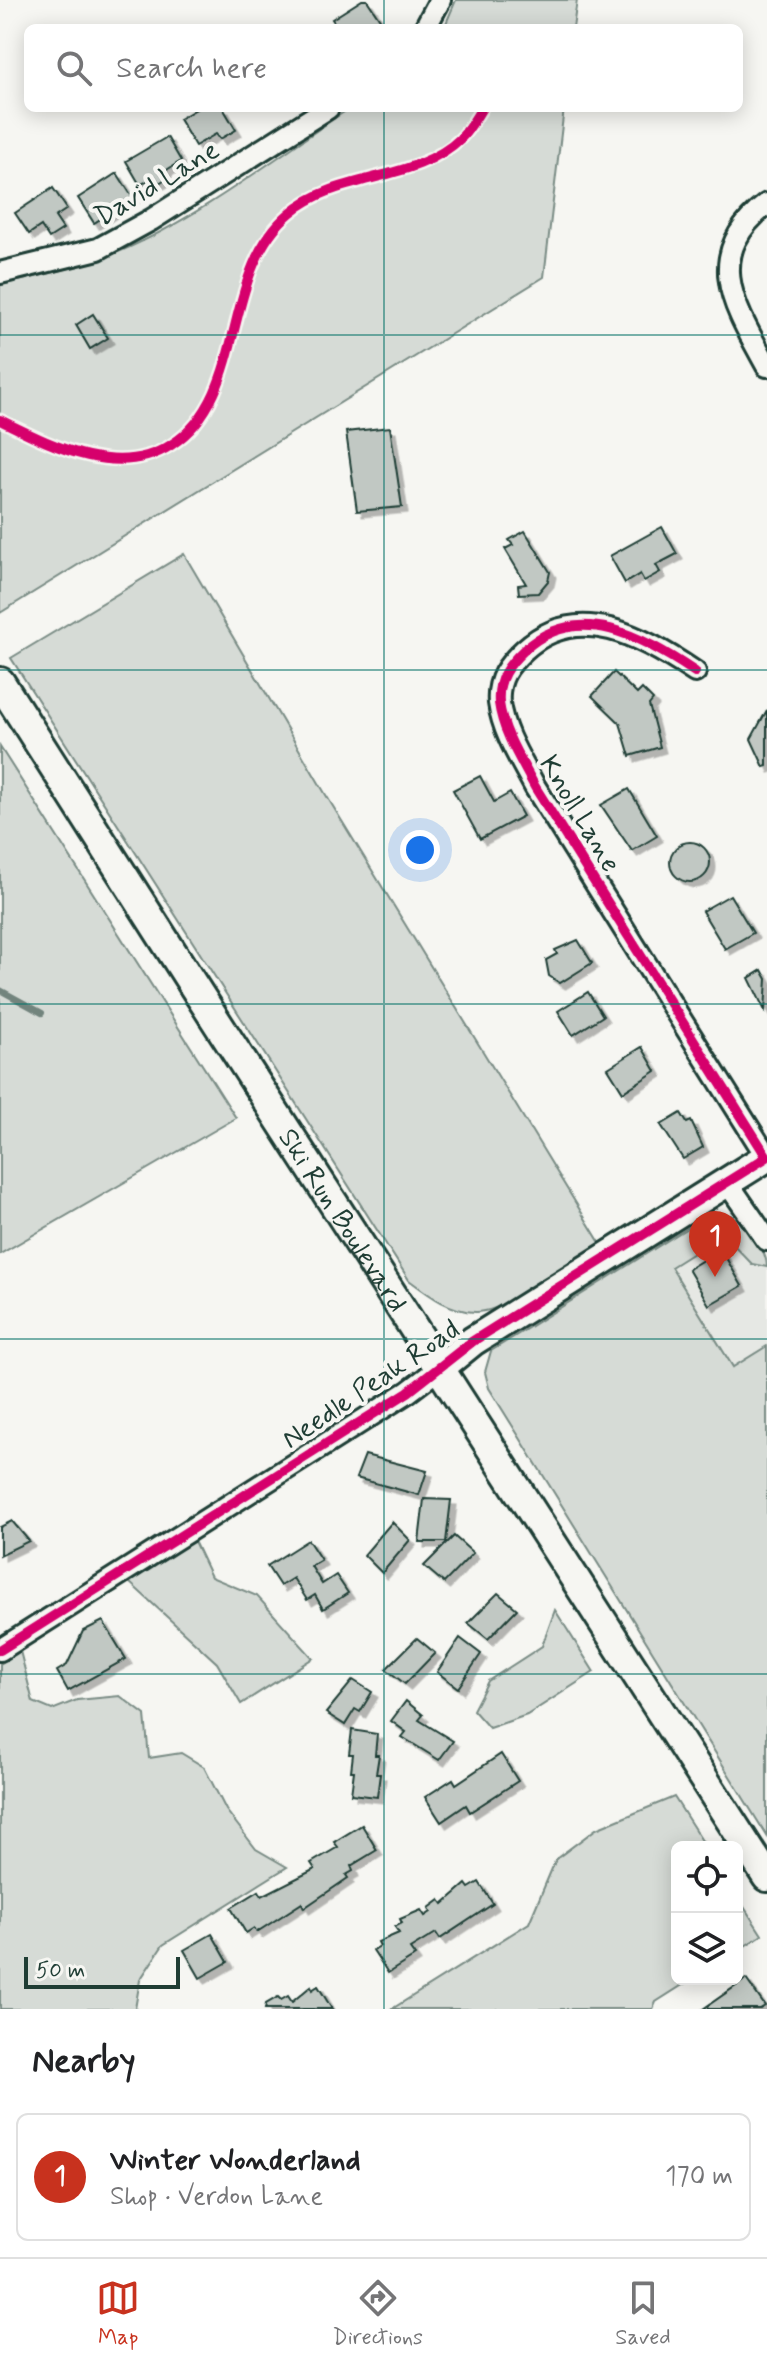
<!DOCTYPE html>
<meta charset="utf-8">
<style>
:root{--surface:#fff;--page:#f6f6f6;--text:#202124;--muted:#757577;--line:#e0e0e0;--accent:#c8321e}
body{margin:0;font-family:Mynerve,sans-serif;background:var(--page);color:var(--text)}
.controls{position:absolute;right:24px;bottom:24px;display:grid;overflow:hidden;border-radius:12px;box-shadow:0 4px 20px #0003}
.controls button{width:72px;height:72px;display:grid;place-items:center;padding:0;border:0;border-bottom:2px solid var(--line);background:var(--surface);color:var(--text);font:40px sans-serif}
.scale{position:absolute;left:24px;bottom:20px;width:156px;box-sizing:border-box;padding-left:8px;border:4px solid #1f3d34;border-top:0;font-size:22px;line-height:28px;white-space:nowrap;color:#1f3d34;-webkit-text-stroke:6px #f6f6f2;paint-order:stroke}
.you{position:absolute;left:420px;top:850px;width:28px;height:28px;margin:-20px;border:6px solid #fff;border-radius:50%;background:#1a73e8;box-shadow:0 0 0 12px #1a73e833}
.badge{display:grid;place-items:center;width:52px;height:52px;border-radius:50%;background:var(--accent);color:#fff;font-size:26px;font-weight:700}
.pin{position:absolute;translate:-50% -66px;filter:drop-shadow(0 2px 4px #0008)}
.pin::after{content:'';position:absolute;top:42px;width:28px;height:24px;background:inherit;clip-path:polygon(0 0,100% 0,50% 100%)}
.list{margin:0;padding:0;list-style:none}
h2{display:flex;justify-content:space-between;align-items:center;height:104px;margin:0;padding:0 32px;font-size:34px}
h2 small{font-size:26px;font-weight:400;color:var(--muted)}
.list li{display:grid;grid-template-columns:52px 1fr auto;gap:24px;align-items:center;box-sizing:border-box;height:128px;margin:0 16px 16px;padding:0 16px;border:2px solid var(--line);border-radius:12px}
.list b{display:block;font-size:30px;white-space:nowrap}
.list p{margin:0;font-size:26px;white-space:nowrap;color:var(--muted)}
.list em{font-size:26px;font-style:normal;color:var(--muted)}
.icon{flex:none;width:44px;height:44px;fill:none;stroke:currentColor;stroke-width:2;stroke-linecap:round;stroke-linejoin:round}
.map{position:relative;flex:none;width:767px;height:2009px;overflow:hidden}
.search{position:absolute;background:var(--surface);box-shadow:0 4px 20px #0003;left:24px;right:24px;top:24px;height:88px;display:flex;align-items:center;gap:20px;box-sizing:border-box;padding:0 28px;border-radius:12px;color:var(--muted);font-size:30px}
.sheet{height:248px;background:var(--surface)}
nav{display:flex;justify-content:space-around;align-items:center;box-sizing:border-box;height:112px;border-top:2px solid var(--line);background:var(--surface);font-size:22px;color:var(--muted)}
nav a{display:grid;justify-items:center;gap:4px}
nav .on{color:var(--accent)}
.map>svg:first-child{display:block}
.built{fill:#e6e8e4}
.green{fill:#d6dbd6;stroke:#7a8c85;stroke-width:2}
.lines{fill:none;stroke-linecap:round;stroke-linejoin:round}
.stream{stroke:#72847d;stroke-width:6}
.building{fill:#c1c8c3;stroke:#1f3d34;stroke-width:2;filter:url(#shadow)}
.street-casing{stroke:#1f3d34;stroke-width:26}
.secondary-casing{stroke:#1f3d34;stroke-width:34}
.street{stroke:#f6f6f2;stroke-width:20}
.secondary{stroke:#f6f6f2;stroke-width:28}
.cycleway-casing{stroke:#f6f6f2;stroke-width:15}
.cycleway{stroke:#d6006c;stroke-width:10}
.grid{fill:none;stroke:#0f766e;stroke-width:2;stroke-opacity:0.55}
.labels{text-anchor:middle;stroke-width:8;stroke-linejoin:round;paint-order:stroke}
.street-label{font-size:28px;fill:#1f3d34;stroke:#f6f6f2}
</style>
<div class="map">
<svg width="767" height="2009" viewBox="0 0 767 2009">
<defs>
<filter id="shadow"><feDropShadow dx="5.5" dy="5.5" stdDeviation="0" flood-color="#0004"/></filter>
</defs>
<rect width="100%" height="100%" fill="#f6f6f2"/>
<filter id="ink" filterUnits="userSpaceOnUse"><feTurbulence type="fractalNoise" baseFrequency=".0125" numOctaves="2"/><feDisplacementMap in="SourceGraphic" scale="16" xChannelSelector="R" yChannelSelector="G"/><feConvolveMatrix kernelMatrix="1 2 1 2 8 2 1 2 1" color-interpolation-filters="sRGB"/></filter>
<g filter="url(#ink)">
<polygon class="built" points="731,1215 743,1223 767,1258 767,1346 733,1367 658,1247 697,1222"/>
<g class="green">
<polygon points="456,0 577,0 573,28 444,28"/>
<path d="M350,108H564L544,277L0,613V285C42,276 83,266 123,250C197,219 282,153 350,108Z"/>
<path d="M184,554L326,795L602,1246C575,1262 504,1314 475,1312C449,1311 429,1295 409,1280L11,658Z"/>
<polygon points="0,747 236,1118 0,1254"/>
<path d="M731,1215C745,1225 767,1248 767,1267L752,1264L729,1240H714L671,1267L733,1367L767,1346V1836L489,1388L485,1372L491,1351L697,1222Z"/>
<polygon points="194,1541 211,1577 257,1596 313,1658 241,1704 217,1663 129,1582"/>
<polygon points="555,1610 594,1672 527,1715 489,1728 473,1710 488,1681 542,1646"/>
<polygon points="20,1651 33,1702 52,1710 77,1700 120,1696 145,1715 149,1758 181,1753 204,1767 226,1810 256,1849 287,1867 163,1945 140,1980 135,2009 0,2009 0,1664"/>
<polygon points="674,1797 706,1847 677,1847 677,1979 692,1979 656,2002 653,2009 392,2009 529,1923 556,1859 596,1829"/>
<polygon points="737,1896 762,1935 737,1951"/>
</g>
<g class="lines">
<polyline class="stream" points="0,990 42,1013"/>
</g>
<g class="building">
<polygon points="362,0 367,0 383,24 377,28 338,28 332,19"/>
<polygon points="198,108 223,108 236,130 220,139 216,134 195,146 179,119"/>
<polygon points="167,137 181,161 165,171 169,177 159,183 155,177 140,185 126,161"/>
<polygon points="117,173 133,198 94,223 78,198"/>
<polygon points="53,188 67,209 55,217 63,229 49,238 41,226 29,234 15,213"/>
<polygon points="93,314 108,338 90,349 76,325"/>
<polygon points="390,427 402,507 357,511 346,432"/>
<polygon points="662,527 677,554 656,565 660,572 644,581 640,574 625,583 610,556"/>
<polygon points="525,531 550,572 548,581 538,593 519,594 518,585 526,584 505,549 513,545 509,540"/>
<polygon points="614,672 637,694 642,689 653,700 649,705 660,747 630,756 620,723 592,696"/>
<polygon points="767,710 767,766 764,767 751,739"/>
<polygon points="480,776 494,802 510,793 523,816 480,839 453,790"/>
<polygon points="629,789 657,836 632,851 601,805"/>
<circle cx="690" cy="862" r="20"/>
<polygon points="730,895 753,933 725,949 702,911"/>
<polygon points="578,940 592,963 560,983 549,976 546,960 557,954 555,950"/>
<polygon points="762,970 767,979 765,1011 749,978"/>
<polygon points="588,992 603,1016 573,1035 558,1011"/>
<polygon points="642,1047 656,1071 623,1092 608,1068"/>
<polygon points="681,1113 687,1123 691,1121 703,1147 683,1159 661,1125"/>
<polygon points="721,1249 742,1286 709,1305 688,1269"/>
<polygon points="365,1455 427,1471 419,1495 356,1478"/>
<polygon points="424,1499 451,1500 446,1542 419,1542"/>
<polygon points="12,1521 29,1541 0,1555 0,1527"/>
<polygon points="392,1522 410,1540 382,1573 364,1555"/>
<polygon points="454,1536 473,1553 444,1583 424,1566"/>
<polygon points="308,1540 321,1560 311,1566 322,1584 336,1575 348,1593 323,1609 315,1595 307,1600 293,1578 280,1586 267,1566"/>
<polygon points="498,1593 517,1609 488,1639 468,1623"/>
<polygon points="103,1621 126,1659 68,1691 57,1671 67,1665 83,1631"/>
<polygon points="417,1638 435,1653 405,1684 386,1669"/>
<polygon points="460,1638 481,1654 458,1688 437,1672"/>
<polygon points="353,1680 372,1692 360,1712 355,1709 345,1725 326,1713"/>
<polygon points="406,1701 423,1715 419,1720 453,1741 439,1760 402,1737 406,1732 391,1721"/>
<polygon points="352,1730 377,1734 375,1755 379,1755 376,1774 380,1774 377,1797 351,1794 354,1771 351,1771 353,1754 349,1754"/>
<polygon points="501,1754 518,1781 470,1812 466,1805 441,1822 425,1797 453,1779 456,1784"/>
<polygon points="362,1825 377,1850 351,1866 353,1871 346,1875 348,1878 304,1908 302,1903 257,1932 254,1928 246,1933 231,1908 259,1891 262,1896 315,1869 311,1863 338,1847 334,1842"/>
<polygon points="479,1882 493,1904 440,1939 436,1933 410,1949 415,1956 388,1973 373,1950 380,1946 378,1942 399,1933 395,1927 402,1923 400,1919 421,1910 425,1916 431,1912 429,1908 440,1900 443,1904 466,1884 469,1888"/>
<polygon points="212,1934 228,1962 200,1978 184,1950"/>
<polygon points="746,1979 765,2006 760,2009 703,2009"/>
<polygon points="311,1986 312,1990 318,1986 332,2009 265,2009 266,2004 278,1997 281,2000 288,1996 292,2002"/>
</g>
<g class="lines">
<defs>
<g id="street">
<polyline points="425,28 440,0"/>
<path d="M767,204C701,255 734,306 767,366"/>
<polyline points="0,273 98,249 151,220 328,108"/>
<path d="M695,672C643,637 578,600 524,650C508,665 497,679 499,703C503,733 521,760 535,787L767,1157"/>
<polyline points="727,1182 767,1240"/>
<polyline points="0,1650 408,1392 441,1367"/>
</g>
<g id="secondary">
<path id="s1" d="M0,682C253,1082 512,1478 767,1877"/>
<polyline points="441,1367 473,1341 767,1157"/>
</g>
</defs>
<use href="#street" class="street-casing"/>
<use href="#secondary" class="secondary-casing"/>
<use href="#street" class="street"/>
<use href="#secondary" class="secondary"/>
<defs>
<g id="cycleway">
<path d="M0,420C51,445 117,480 171,445C250,395 219,272 290,213C338,172 415,183 461,138C469,130 476,117 482,108"/>
<path d="M0,1650L408,1392L473,1341L767,1157L535,787C521,760 503,733 499,703C497,679 508,665 524,650C578,600 643,637 695,672"/>
</g>
</defs>
<use href="#cycleway" class="cycleway-casing"/>
<use href="#cycleway" class="cycleway"/>
</g>
</g>
<path class="grid" d="M384,0V28M384,108V2009M0,335H767M0,670H767M0,1004H767M0,1339H767M0,1674H767"/>
<g class="labels">
<g class="street-label">
<text transform="translate(156 182) rotate(-31)" y="10">David Lane</text>
<text transform="translate(581 813) rotate(59)" y="10">Knoll Lane</text>
<text dy="10" stroke="none"><textPath href="#s1" startOffset="638">Ski Run Boulevard</textPath></text>
<text transform="translate(370 1383) rotate(-34)" y="10">Needle Peak Road</text>
</g>
</g>
</svg>
<div class="controls">
<button><svg class="icon" aria-label="locate" viewBox="0 0 24 24"><circle cx="12" cy="12" r="6"/><path d="M12 2v4M12 18v4M2 12h4M18 12h4"/></svg></button>
<button><svg class="icon" aria-label="layers" viewBox="0 0 24 24"><path d="M12 4l9 5-9 5-9-5zM3 14l9 5 9-5"/></svg></button>
</div>
<div class="scale">50 m</div>
<div class="you"></div>
<div class="pin badge" style="left:715px;top:1277px">1</div>
<div class="search"><svg class="icon" aria-label="search" viewBox="0 0 24 24"><circle cx="10" cy="10" r="6"/><path d="M15 15l6 6"/></svg>Search here</div>
</div>
<section class="sheet">
<h2>Nearby<small></small></h2>
<ul class="list">
<li><span class="badge">1</span><div><b>Winter Wonderland</b><p>Shop · Verdon Lane</p></div><em>170 m</em></li>
</ul>
</section>
<nav>
<a class="on"><svg class="icon" aria-label="map" viewBox="0 0 24 24"><path d="M3 6l6-2 6 2 6-2v14l-6 2-6-2-6 2zM9 4v14M15 6v14"/></svg>Map</a>
<a><svg class="icon" aria-label="directions" viewBox="0 0 24 24"><path d="M12 3l9 9-9 9-9-9zM9 14v-3h6M13 9l2 2-2 2"/></svg>Directions</a>
<a><svg class="icon" aria-label="saved" viewBox="0 0 24 24"><path d="M7 4h10v16l-5-4-5 4z"/></svg>Saved</a>
</nav>
